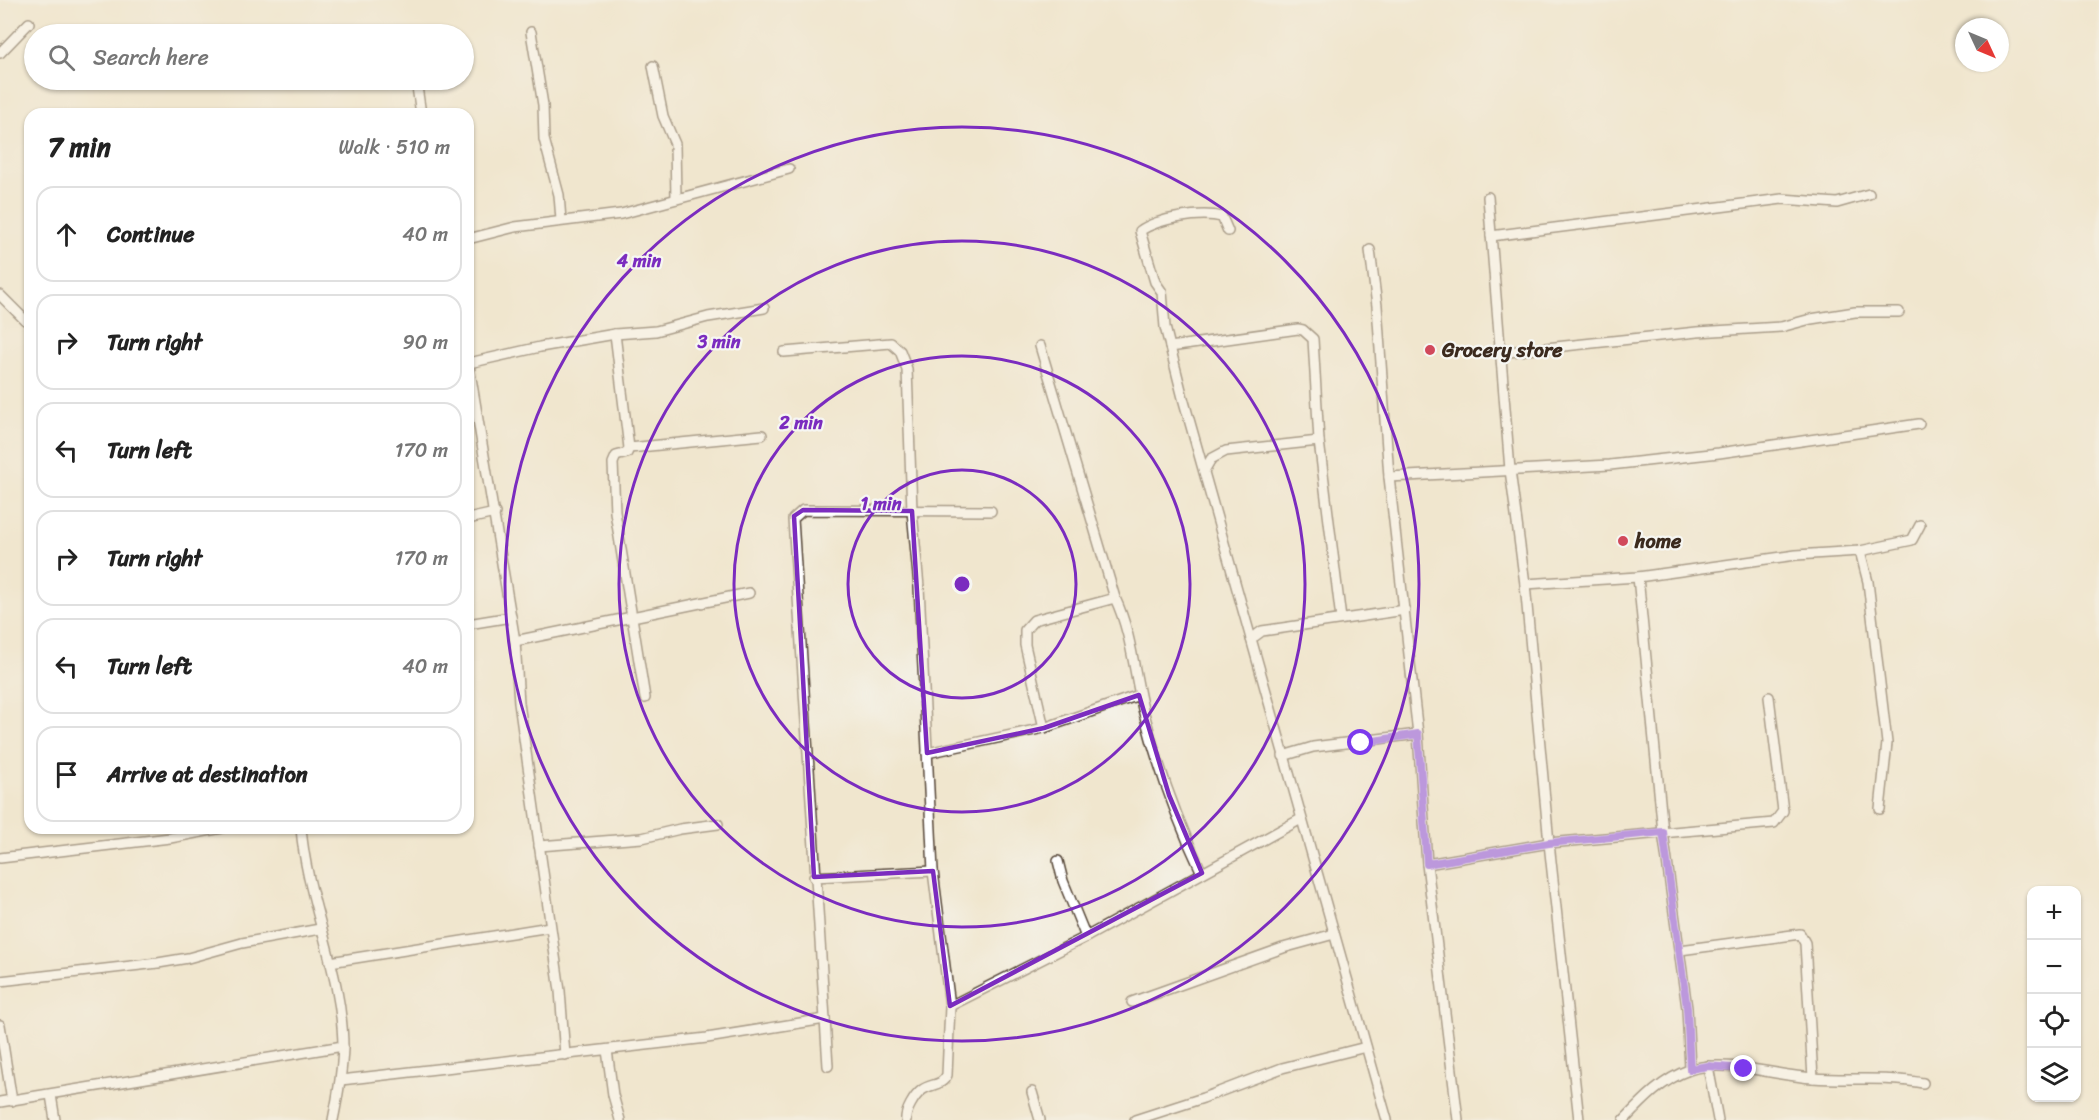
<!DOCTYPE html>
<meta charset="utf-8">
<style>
:root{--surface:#fff;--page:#f2f2f2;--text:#222;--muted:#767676;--line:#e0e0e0}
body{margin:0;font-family:Sriracha,sans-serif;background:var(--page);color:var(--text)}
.controls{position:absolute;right:18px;bottom:18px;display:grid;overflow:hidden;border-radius:12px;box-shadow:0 2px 4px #0004}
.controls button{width:54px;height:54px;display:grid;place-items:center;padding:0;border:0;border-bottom:2px solid var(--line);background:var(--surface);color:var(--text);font:30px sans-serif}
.compass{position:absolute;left:1955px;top:18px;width:54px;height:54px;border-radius:50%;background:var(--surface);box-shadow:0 2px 4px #0004;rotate:134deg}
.stop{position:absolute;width:18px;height:18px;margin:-14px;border:4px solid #7c3aed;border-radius:50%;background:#fff}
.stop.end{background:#7c3aed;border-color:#fff;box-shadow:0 2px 6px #0008}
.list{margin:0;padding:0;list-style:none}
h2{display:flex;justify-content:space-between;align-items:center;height:78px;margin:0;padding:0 24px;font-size:26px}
h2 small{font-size:20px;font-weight:400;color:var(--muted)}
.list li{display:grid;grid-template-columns:39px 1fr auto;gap:18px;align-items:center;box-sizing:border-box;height:96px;margin:0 12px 12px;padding:0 12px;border:2px solid var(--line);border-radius:18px}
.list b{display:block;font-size:22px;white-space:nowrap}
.list em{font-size:20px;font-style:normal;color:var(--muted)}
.icon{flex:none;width:33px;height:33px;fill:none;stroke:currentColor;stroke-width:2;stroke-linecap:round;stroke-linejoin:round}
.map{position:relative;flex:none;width:2099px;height:1120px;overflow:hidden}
.search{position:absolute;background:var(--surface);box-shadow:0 2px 4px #0004;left:24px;top:24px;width:450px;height:66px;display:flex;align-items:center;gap:15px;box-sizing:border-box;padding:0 21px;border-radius:33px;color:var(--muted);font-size:22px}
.panel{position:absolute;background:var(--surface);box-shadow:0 2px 4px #0004;left:24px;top:108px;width:450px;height:726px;border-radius:18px}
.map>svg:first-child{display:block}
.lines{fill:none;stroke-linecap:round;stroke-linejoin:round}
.minor-casing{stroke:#564638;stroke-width:12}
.minor{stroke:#fff;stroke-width:9}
.route{stroke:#7c3aed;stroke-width:8}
.marked{fill:none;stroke:#7b2cbf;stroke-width:4.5;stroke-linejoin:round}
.ring{fill:none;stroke:#7b2cbf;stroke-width:3}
.poi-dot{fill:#d1495b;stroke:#f6f6f2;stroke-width:2}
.labels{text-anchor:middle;stroke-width:4.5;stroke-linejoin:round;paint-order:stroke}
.poi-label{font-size:20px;font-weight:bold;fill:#3b2a1e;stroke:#f6f6f2;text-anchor:start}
.centre{fill:#7b2cbf;stroke:#f6f6f2;stroke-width:3}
.ring-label{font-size:18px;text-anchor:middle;font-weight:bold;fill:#7b2cbf;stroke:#f6f6f2;stroke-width:4.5;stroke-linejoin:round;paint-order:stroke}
</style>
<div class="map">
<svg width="2099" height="1120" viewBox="0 0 2099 1120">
<rect width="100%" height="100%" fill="#f6f6f2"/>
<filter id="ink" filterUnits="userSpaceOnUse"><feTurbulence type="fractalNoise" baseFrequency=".0167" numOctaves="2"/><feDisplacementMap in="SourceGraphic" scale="12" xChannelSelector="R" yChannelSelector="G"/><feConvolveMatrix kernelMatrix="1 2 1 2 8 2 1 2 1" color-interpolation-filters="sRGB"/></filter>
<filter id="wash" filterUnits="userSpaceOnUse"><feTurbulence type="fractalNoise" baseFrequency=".008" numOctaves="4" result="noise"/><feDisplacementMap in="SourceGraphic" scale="24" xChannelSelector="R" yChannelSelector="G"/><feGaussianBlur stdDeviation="1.35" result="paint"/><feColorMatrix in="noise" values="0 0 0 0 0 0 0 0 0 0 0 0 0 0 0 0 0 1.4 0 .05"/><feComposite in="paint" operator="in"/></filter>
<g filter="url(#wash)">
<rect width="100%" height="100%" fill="#f0e6ce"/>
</g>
<g filter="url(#ink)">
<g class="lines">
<defs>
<g id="minor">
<polyline points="531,32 543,105 544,139 559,195 561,220"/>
<polyline points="0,53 29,23"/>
<polyline points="653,66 663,116 675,144 676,199"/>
<polyline points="416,80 421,114"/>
<polyline points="1488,197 1510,470 1525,584 1549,843 1579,1120"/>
<path d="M1228,231L1222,217C1201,212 1158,218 1140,231L1155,282L1162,292L1165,327L1183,398L1387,1120"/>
<polyline points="1491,236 1782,199 1837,203 1869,194"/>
<polyline points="468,239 515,227 621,214 789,169"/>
<polyline points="1370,250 1377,306 1389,477 1418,734 1427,864 1458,1120"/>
<polyline points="0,295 25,320"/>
<polyline points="615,334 629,448 627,453 616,456 613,463 615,512 645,698"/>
<path d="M1040,346L1115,598C1132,634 1134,674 1144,713C1158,768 1178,822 1202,873"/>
<polyline points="1170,347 1298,329 1303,330 1313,339 1319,441 1341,619"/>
<path d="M784,352L891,343L900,351L907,369L912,511L919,587L933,871L950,1006L947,1075C941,1087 931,1083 922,1090C914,1096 905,1112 906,1120"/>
<polyline points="1499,353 1697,332 1781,327 1811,319 1855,312 1899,312"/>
<polyline points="468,360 515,641 519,703 560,991 565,1055"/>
<polyline points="469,363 540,347 615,334 656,331 708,317 764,308"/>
<polyline points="629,448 762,435"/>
<polyline points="1204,471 1211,459 1226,451 1319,441"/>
<polyline points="1389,477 1610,465 1719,453 1919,424"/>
<polyline points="468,519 495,513"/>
<polyline points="1860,551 1868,582 1887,743 1880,809"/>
<polyline points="1638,577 1663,832 1687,1008 1690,1069"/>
<polyline points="1525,584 1638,577 1796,555 1860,551 1912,540 1920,525"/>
<polyline points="468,624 511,617"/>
<polyline points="1251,639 1262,631 1405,610"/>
<polyline points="515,641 749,593"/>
<polyline points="1044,728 1025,645 1025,630 1034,620 1115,598"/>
<polyline points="927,753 1044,728 1139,695"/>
<polyline points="1283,756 1313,747 1418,734"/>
<path d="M301,828C307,902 343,973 343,1048C342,1072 338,1096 333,1120"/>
<polyline points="539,846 642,838 680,829 718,824"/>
<polyline points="0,858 170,838 222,828"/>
<polyline points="1058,861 1063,881 1086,937"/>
<polyline points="1427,864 1549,843 1774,823 1783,811 1769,697"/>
<polyline points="814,877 933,871"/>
<polyline points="1680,950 1800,934 1805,943 1813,1078"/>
<polyline points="330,962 550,927"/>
<polyline points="0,981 158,963 188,958 242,943 320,929"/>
<polyline points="1132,1002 1283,948 1334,934"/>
<polyline points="950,1006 1086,937 1301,819"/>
<polyline points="0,1025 12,1101"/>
<polyline points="607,1050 613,1095 620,1120"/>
<polyline points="828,1066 793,519 803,510 991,511"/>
<polyline points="1708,1066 1718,1120"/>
<polyline points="341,1080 707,1038 825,1019"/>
<polyline points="1032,1092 1040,1120"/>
<polyline points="51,1095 55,1120"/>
<polyline points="0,1102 343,1046"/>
<polyline points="1135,1120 1203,1098 1282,1068 1366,1047"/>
<path d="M1624,1120C1643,1100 1663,1079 1689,1070C1723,1058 1777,1076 1813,1078C1850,1081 1886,1076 1923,1083"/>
</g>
</defs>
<use href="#minor" class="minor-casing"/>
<use href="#minor" class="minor"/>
</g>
</g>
<g class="lines" filter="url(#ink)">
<polyline class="route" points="1361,743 1418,734 1427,864 1549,843 1663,832 1687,1008 1690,1069 1708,1066 1744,1069"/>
</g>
<path d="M0 0H2099V1120H0ZM803,510L912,511L927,753L1044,728L1139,695L1169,795L1202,873L950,1006L933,871L814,877L794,516Z" fill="#f0e6ce" fill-opacity=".55" fill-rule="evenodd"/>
<path class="marked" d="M803,510L912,511L927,753L1044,728L1139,695L1169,795L1202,873L950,1006L933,871L814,877L794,516Z"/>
<g class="ring">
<circle cx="962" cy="584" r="114"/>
<circle cx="962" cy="584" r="228"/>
<circle cx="962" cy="584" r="343"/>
<circle cx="962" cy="584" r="457"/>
</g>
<g class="poi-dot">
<circle cx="1430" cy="350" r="6"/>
<circle cx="1623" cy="541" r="6"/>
</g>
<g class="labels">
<g class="poi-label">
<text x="1442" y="357">Grocery store</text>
<text x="1635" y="548">home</text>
</g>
</g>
<circle cx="962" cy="584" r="9" class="centre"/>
<g class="ring-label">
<text x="639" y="267">4 min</text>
<text x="719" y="348">3 min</text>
<text x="801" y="429">2 min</text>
<text x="881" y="510">1 min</text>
</g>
</svg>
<div class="controls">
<button>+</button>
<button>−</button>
<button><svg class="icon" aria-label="locate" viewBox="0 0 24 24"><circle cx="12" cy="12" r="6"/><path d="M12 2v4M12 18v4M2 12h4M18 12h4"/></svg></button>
<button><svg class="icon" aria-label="layers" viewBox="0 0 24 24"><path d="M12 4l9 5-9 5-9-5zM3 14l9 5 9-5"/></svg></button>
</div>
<svg class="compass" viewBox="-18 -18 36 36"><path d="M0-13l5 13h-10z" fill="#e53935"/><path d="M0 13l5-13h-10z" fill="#767676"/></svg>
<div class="stop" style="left:1361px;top:743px"></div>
<div class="stop end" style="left:1744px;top:1069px"></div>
<div class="search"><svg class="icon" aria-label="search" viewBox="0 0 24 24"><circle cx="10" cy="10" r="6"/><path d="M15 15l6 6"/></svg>Search here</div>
<section class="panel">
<h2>7 min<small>Walk · 510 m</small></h2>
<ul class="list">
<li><svg class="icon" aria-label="ahead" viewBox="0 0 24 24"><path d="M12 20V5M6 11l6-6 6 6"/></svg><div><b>Continue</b></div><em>40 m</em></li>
<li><svg class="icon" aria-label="right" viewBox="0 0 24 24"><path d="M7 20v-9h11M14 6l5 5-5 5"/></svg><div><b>Turn right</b></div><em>90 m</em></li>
<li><svg class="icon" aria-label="left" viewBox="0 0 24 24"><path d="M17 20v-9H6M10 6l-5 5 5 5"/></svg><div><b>Turn left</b></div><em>170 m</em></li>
<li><svg class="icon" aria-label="right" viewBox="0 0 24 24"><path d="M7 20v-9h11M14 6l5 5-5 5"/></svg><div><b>Turn right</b></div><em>170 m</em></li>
<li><svg class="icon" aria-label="left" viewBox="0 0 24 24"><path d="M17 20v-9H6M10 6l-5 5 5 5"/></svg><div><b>Turn left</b></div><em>40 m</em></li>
<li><svg class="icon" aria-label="arrive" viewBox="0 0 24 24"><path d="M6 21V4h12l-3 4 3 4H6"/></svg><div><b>Arrive at destination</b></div></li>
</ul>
</section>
</div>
